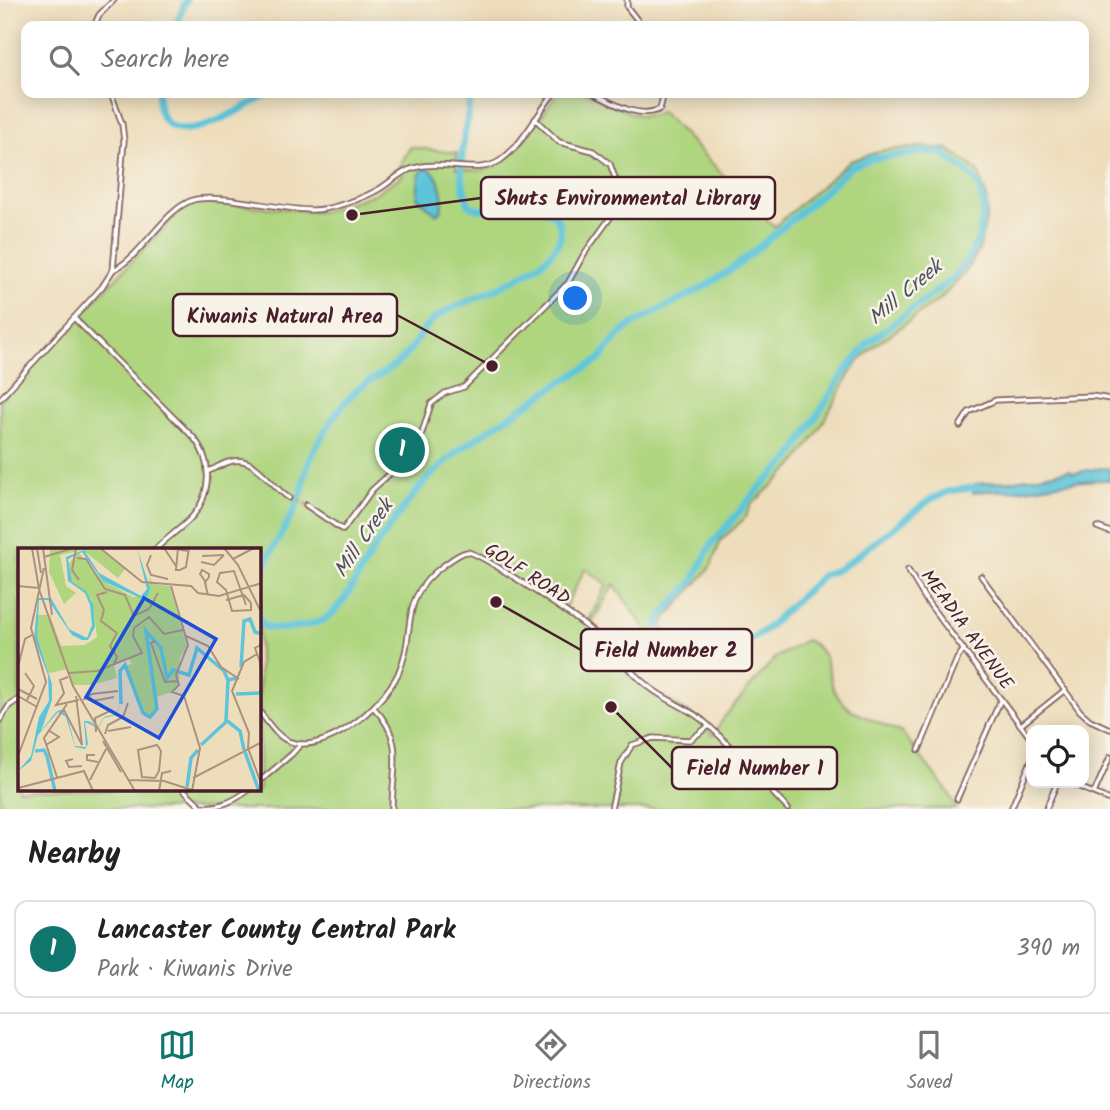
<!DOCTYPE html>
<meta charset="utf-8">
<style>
:root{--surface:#fff;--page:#f6f6f6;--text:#222;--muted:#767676;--line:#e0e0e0;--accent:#0f766e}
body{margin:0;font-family:Kalam,sans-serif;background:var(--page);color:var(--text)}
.controls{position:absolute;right:21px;bottom:21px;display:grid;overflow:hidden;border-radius:14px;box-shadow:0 4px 18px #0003}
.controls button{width:63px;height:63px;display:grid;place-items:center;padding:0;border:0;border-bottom:2px solid var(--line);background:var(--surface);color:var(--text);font:35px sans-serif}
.you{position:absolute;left:576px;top:299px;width:24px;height:24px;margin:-18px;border:5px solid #fff;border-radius:50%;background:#1a73e8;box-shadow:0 0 0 10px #1a73e833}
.badge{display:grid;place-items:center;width:46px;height:46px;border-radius:50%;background:var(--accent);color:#fff;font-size:23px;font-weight:700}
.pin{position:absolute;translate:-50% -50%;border:4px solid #fff;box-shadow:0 2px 7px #0006}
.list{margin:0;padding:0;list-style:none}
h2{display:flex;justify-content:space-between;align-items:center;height:91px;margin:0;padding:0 28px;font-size:30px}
h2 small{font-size:23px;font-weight:400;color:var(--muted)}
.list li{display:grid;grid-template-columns:46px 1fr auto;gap:21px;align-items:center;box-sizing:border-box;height:98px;margin:0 14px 14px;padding:0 14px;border:2px solid var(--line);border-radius:14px}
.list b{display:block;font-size:26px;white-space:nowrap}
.list p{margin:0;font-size:23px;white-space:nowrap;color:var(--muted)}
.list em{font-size:23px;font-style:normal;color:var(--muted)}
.icon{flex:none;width:38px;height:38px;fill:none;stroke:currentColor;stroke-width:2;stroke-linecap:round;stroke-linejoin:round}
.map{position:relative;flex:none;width:1110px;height:809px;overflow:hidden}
.search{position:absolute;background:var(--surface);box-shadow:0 4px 18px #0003;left:21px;right:21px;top:21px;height:77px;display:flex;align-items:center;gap:18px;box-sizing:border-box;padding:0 24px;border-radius:14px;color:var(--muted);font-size:26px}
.sheet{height:203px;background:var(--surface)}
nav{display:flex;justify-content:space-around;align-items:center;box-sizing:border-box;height:98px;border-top:2px solid var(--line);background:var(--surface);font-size:19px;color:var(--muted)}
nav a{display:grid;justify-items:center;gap:4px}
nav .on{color:var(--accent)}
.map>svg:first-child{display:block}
.green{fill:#afd57f;stroke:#7c7a55;stroke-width:2;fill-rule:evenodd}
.water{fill:#5dc5d9;stroke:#547282;stroke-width:2}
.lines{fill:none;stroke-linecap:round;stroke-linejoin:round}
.river{stroke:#5dc5d9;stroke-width:7}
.street-tunnel{stroke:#cdb79e;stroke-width:3.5;stroke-dasharray:3.5 2;stroke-linecap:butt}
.street-casing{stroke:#83625d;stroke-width:7}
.street{stroke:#fff;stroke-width:3.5}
.labels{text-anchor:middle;stroke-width:5;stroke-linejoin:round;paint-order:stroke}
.street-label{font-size:19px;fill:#4a1f2b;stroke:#f7f3e8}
.water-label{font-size:21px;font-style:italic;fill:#50515f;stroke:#f7f3e8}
.inset-river{fill:none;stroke:#5dc5d9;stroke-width:3.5}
.inset-road{fill:none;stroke:#ac9181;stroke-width:2}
.view{fill:#1d4ed8;fill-opacity:0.15;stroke:#1d4ed8;stroke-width:3.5}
.inset-edge{fill:none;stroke:#4a1f2b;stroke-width:3.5}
.leader{fill:none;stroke:#4a1f2b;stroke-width:2.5}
.callout-dot{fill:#4a1f2b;stroke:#f7f3e8;stroke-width:2.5}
.callout{fill:#f7f3e8;stroke:#4a1f2b;stroke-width:2.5}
.callout-label{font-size:21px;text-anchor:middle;font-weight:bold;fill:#4a1f2b}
</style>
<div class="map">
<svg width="1110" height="809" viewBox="0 0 1110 809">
<rect width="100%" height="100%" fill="#f7f3e8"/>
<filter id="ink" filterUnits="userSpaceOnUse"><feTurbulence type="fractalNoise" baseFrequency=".0143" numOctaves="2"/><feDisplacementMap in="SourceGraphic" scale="14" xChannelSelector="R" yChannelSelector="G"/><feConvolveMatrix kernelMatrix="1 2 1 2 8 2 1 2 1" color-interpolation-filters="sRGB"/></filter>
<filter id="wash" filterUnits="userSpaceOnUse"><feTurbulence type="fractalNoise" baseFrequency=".00686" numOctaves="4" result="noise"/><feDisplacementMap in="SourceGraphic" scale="28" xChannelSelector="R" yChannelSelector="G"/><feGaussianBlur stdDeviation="1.57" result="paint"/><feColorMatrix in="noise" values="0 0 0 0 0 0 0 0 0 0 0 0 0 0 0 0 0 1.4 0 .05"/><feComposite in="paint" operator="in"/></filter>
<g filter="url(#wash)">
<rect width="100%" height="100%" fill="#edb"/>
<path class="green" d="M558,93C567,93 578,91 587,94C610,100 638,126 661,111L774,227L850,161L884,150L922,147L948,149L964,160L978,171L987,199V216L979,250L966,272L940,299L874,346L862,358L853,368L816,435L794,465L752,504L744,519L721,540L711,566L703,576L666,618L663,625L665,639L654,641L614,584L587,631L644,687L694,716L713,735L725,716L775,658L806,640C833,652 825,674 836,694C840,701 847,706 852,711L902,733L949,793L956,809H0V400L177,214L192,203L201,202L322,212L374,194L403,175L400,166L410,147L457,153L456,168C465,169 474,171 483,170C516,164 539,117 558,93ZM19,550H259V790H19ZM585,569L607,584L587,624L564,609Z"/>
<g class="water">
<path d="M424,168C440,169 445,198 441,211L436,214L417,197L419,176Z"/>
<path d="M1101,468L1110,469V480C1077,479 1049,486 1017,490C1003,492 986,489 973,493L975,484L1010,481L1070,470L1073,473Z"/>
</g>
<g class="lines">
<g class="river">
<polyline points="176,26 186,0"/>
<path d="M158,93C158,167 242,106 272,93"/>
<path d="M259,583C267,551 289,527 300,497C303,489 304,479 306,471C313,448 336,410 353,394C368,378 388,374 404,357C417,344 422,326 438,316C466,298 570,269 560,226C551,190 492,221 469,205C453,168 467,131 471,93"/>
<polyline points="259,618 265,627 280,629 304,626 322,621 334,612 348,594 373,550 405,506 424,482 460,449 558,384 599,360 618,336 633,324 706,286 740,263 823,193 850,167 870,159 921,152 943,153 973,177 979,186 984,204 979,238 965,264 952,279 869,342 842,376 790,459 761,486 711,545 693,581 661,617 657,626 659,637 668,647 685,654 713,656 733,651 764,631 823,575 839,569 857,556 931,499 950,491 980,487"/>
</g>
</g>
</g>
<g filter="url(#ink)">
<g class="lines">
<polyline class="street-tunnel" points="289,498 306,505"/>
<defs>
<g id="street">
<polyline points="627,0 627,7 642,26"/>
<polyline points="94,26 99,15 114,0"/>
<path d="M592,93C612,102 638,120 660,109L664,93"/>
<path d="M113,270C142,257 164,209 193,200C217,193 281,210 310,210C329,211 365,198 381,188C393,180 403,170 418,167C445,160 479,176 501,160C523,144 537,114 554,93"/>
<path d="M74,318L194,438C214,463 211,498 189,520C178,531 165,539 155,550"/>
<polyline points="0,399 102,287 113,270 124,141 122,124 111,93"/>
<polyline points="960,426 969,412 996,400 1092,396 1110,399"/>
<path d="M208,471C215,469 221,464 229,462C255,453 271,487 289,498"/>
<polyline points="306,505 343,530 372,490 417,449 431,404 445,393 464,387 568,283 584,254 610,218 616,204 618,186 610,164 593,151 559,142 535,119"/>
<polyline points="1097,527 1110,532"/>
<polyline points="908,570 926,600 1031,739"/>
<polyline points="981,576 1080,711 1090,720 1110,729"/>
<path d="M374,708C406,741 392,769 392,809"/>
<path d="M259,711C268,722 275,735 288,741C326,757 383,705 398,674C418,630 396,600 444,565C450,561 459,553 467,552C478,551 575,617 588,628C610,646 627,670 649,687C668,702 690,708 707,724C736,750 761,781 788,809"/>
<polyline points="0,720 9,706 19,699"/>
<polyline points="1021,725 1065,690"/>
<polyline points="919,750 957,659 964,649"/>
<polyline points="259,782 292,754 300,745"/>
<polyline points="1070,783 1110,800"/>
<polyline points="184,790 201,806 199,809"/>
<polyline points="1094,793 1110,757"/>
<polyline points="957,799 1001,699"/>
<path d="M201,806C219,809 235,800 249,790"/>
<polyline points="611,809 621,763 632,745 653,738 690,740 709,726"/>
<polyline points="1011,809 1031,761"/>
<polyline points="1046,809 1057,783"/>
</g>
</defs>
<use href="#street" class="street-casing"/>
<use href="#street" class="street"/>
</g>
</g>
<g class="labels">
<g class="street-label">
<text transform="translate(528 573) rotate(33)" y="7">GOLF ROAD</text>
<text transform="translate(968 629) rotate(54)" y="7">MEADIA AVENUE</text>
</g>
<g class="water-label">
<text transform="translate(905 292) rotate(-40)" y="7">Mill Creek</text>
<text transform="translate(363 538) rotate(-56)" y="7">Mill Creek</text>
</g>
</g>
<g transform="translate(18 548)">
<rect width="243" height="243" fill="#edb"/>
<path d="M32,0L84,2L107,21L100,30L65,2L42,7L48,38L58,45L46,56L31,24ZM60,4L85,33L115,49L130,48L132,28L134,36L152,38L169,99L162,110L161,136L154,144L138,149L139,162L133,169L124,163L107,118L114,116L111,111L96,117L99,130L73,137H55L50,121L31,125L19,91L18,67H32L43,98L67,97L79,89L74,52L54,34L49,18Z" fill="#afd57f"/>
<path d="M119,0L132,40L130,48L122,50L85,33L64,4L50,11L54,34L68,43L75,56L77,79L70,92H64L54,87L30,52H21L19,89L34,136V152L23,183L38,164L42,162H44L50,171L57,198L68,199L66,173H71L80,179L86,169L98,166L104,153L98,167L86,170L80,180L67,174L70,196L67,201L57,199L48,169L40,164L20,187L13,213L0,223L13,208L21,169L31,153L30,127L16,90L20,50H33L51,81L69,90L74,77L72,57L67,45L50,33L48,9L66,2L81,25L123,48L129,41Z" fill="#5dc5d9"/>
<path class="inset-river" d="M223,119L226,73L232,71L237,84L244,86M210,133L208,172L222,183L226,202M218,146L244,145M103,156L102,123L107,117L125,165L132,169L139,161L128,83L143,100L149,130L155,122L171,127L179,100L206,123L210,132L219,130M183,197L209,173M17,203L26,202L29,208L37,243M227,204L241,243M169,239L173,210L180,202"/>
<path class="inset-road" d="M14,0L21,41L55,138L117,243M19,0L23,25M25,0L34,67M58,0L54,22L61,32M82,0L124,34L173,38L180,45L201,48L244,35M146,0L158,18M147,0L171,3M160,0L158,22H162L168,19L171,0M206,0L220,17L244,66M133,7L129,17L133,27L150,31M184,8L206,7M26,9L55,0M59,10L68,11L87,41L107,47L116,68L131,61L140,45M215,11L236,0M183,14L196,17L206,7M0,38L21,40M153,38L170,97L158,127L161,137L154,144L166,148L182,200L174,243M188,38L187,33L182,26L184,22L191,26V29L188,33H187V35L190,47M89,44L79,47L86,62L83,73L99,85M208,52L226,47L233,55M228,57L216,23L202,25L199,34L208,42L214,63L233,62V55M115,88L116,80L131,69L146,86L165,82M168,88L190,98L203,119L221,131M137,93L133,95L147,134L160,133M244,96L237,100L244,119M239,106L226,114L214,143L231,185L230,200L244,238M96,116L99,109L92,98L99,85M0,119L7,91L14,87M7,125L16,138L9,152M51,125L79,123L124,105L115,88M50,129L42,132L46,145L38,157L61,152M0,141L19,151M0,148L19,159M58,148L64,197M71,148L75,153L96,149M65,152L74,146L100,143M46,162L64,197M90,183L113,179M78,184L77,170L94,162M87,186L90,177L105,169L110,155M85,193L103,224M28,197L41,189L30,182M139,197L143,203L141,223L137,230L124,229L120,202ZM77,207H69V212L80,214M0,208L28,134L13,80L26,20M55,211L48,213L51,219L64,218M39,229L26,190L49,156M175,230L244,194M72,232L88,201M111,232L146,233L177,243M0,240L66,223L75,243M141,243L144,225L153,223"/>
<path class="view" d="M126,50L198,91L141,190L68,149Z"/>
<rect width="243" height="243" class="inset-edge"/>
</g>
<path class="leader" d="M352 215L481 198M492 366L397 315M496 602L581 650M611 707L672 768"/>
<g class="callout-dot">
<circle cx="352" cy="215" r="7"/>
<circle cx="492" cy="366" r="7"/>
<circle cx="496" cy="602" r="7"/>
<circle cx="611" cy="707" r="7"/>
</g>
<g class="callout">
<rect x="481" y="177" width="294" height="42" rx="7"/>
<rect x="173" y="294" width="224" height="42" rx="7"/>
<rect x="581" y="629" width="171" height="42" rx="7"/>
<rect x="672" y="747" width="165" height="42" rx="7"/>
</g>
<g class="callout-label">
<text x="628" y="205">Shuts Environmental Library</text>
<text x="285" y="323">Kiwanis Natural Area</text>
<text x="666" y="657">Field Number 2</text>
<text x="755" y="775">Field Number 1</text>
</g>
</svg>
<div class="controls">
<button><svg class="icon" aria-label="locate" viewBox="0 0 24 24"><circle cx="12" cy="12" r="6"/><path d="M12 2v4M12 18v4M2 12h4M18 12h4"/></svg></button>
</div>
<div class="you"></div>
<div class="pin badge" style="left:402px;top:450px">1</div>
<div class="search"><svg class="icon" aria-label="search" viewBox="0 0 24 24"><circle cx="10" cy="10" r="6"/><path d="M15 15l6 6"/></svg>Search here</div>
</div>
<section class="sheet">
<h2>Nearby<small></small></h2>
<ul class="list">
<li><span class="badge">1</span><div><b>Lancaster County Central Park</b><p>Park · Kiwanis Drive</p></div><em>390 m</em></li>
</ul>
</section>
<nav>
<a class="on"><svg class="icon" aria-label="map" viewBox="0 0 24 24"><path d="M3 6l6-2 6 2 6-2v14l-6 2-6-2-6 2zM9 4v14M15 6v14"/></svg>Map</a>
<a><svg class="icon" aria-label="directions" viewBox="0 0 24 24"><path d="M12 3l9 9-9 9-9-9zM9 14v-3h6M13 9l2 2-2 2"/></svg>Directions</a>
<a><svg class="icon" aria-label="saved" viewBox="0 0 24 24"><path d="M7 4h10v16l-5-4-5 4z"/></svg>Saved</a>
</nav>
